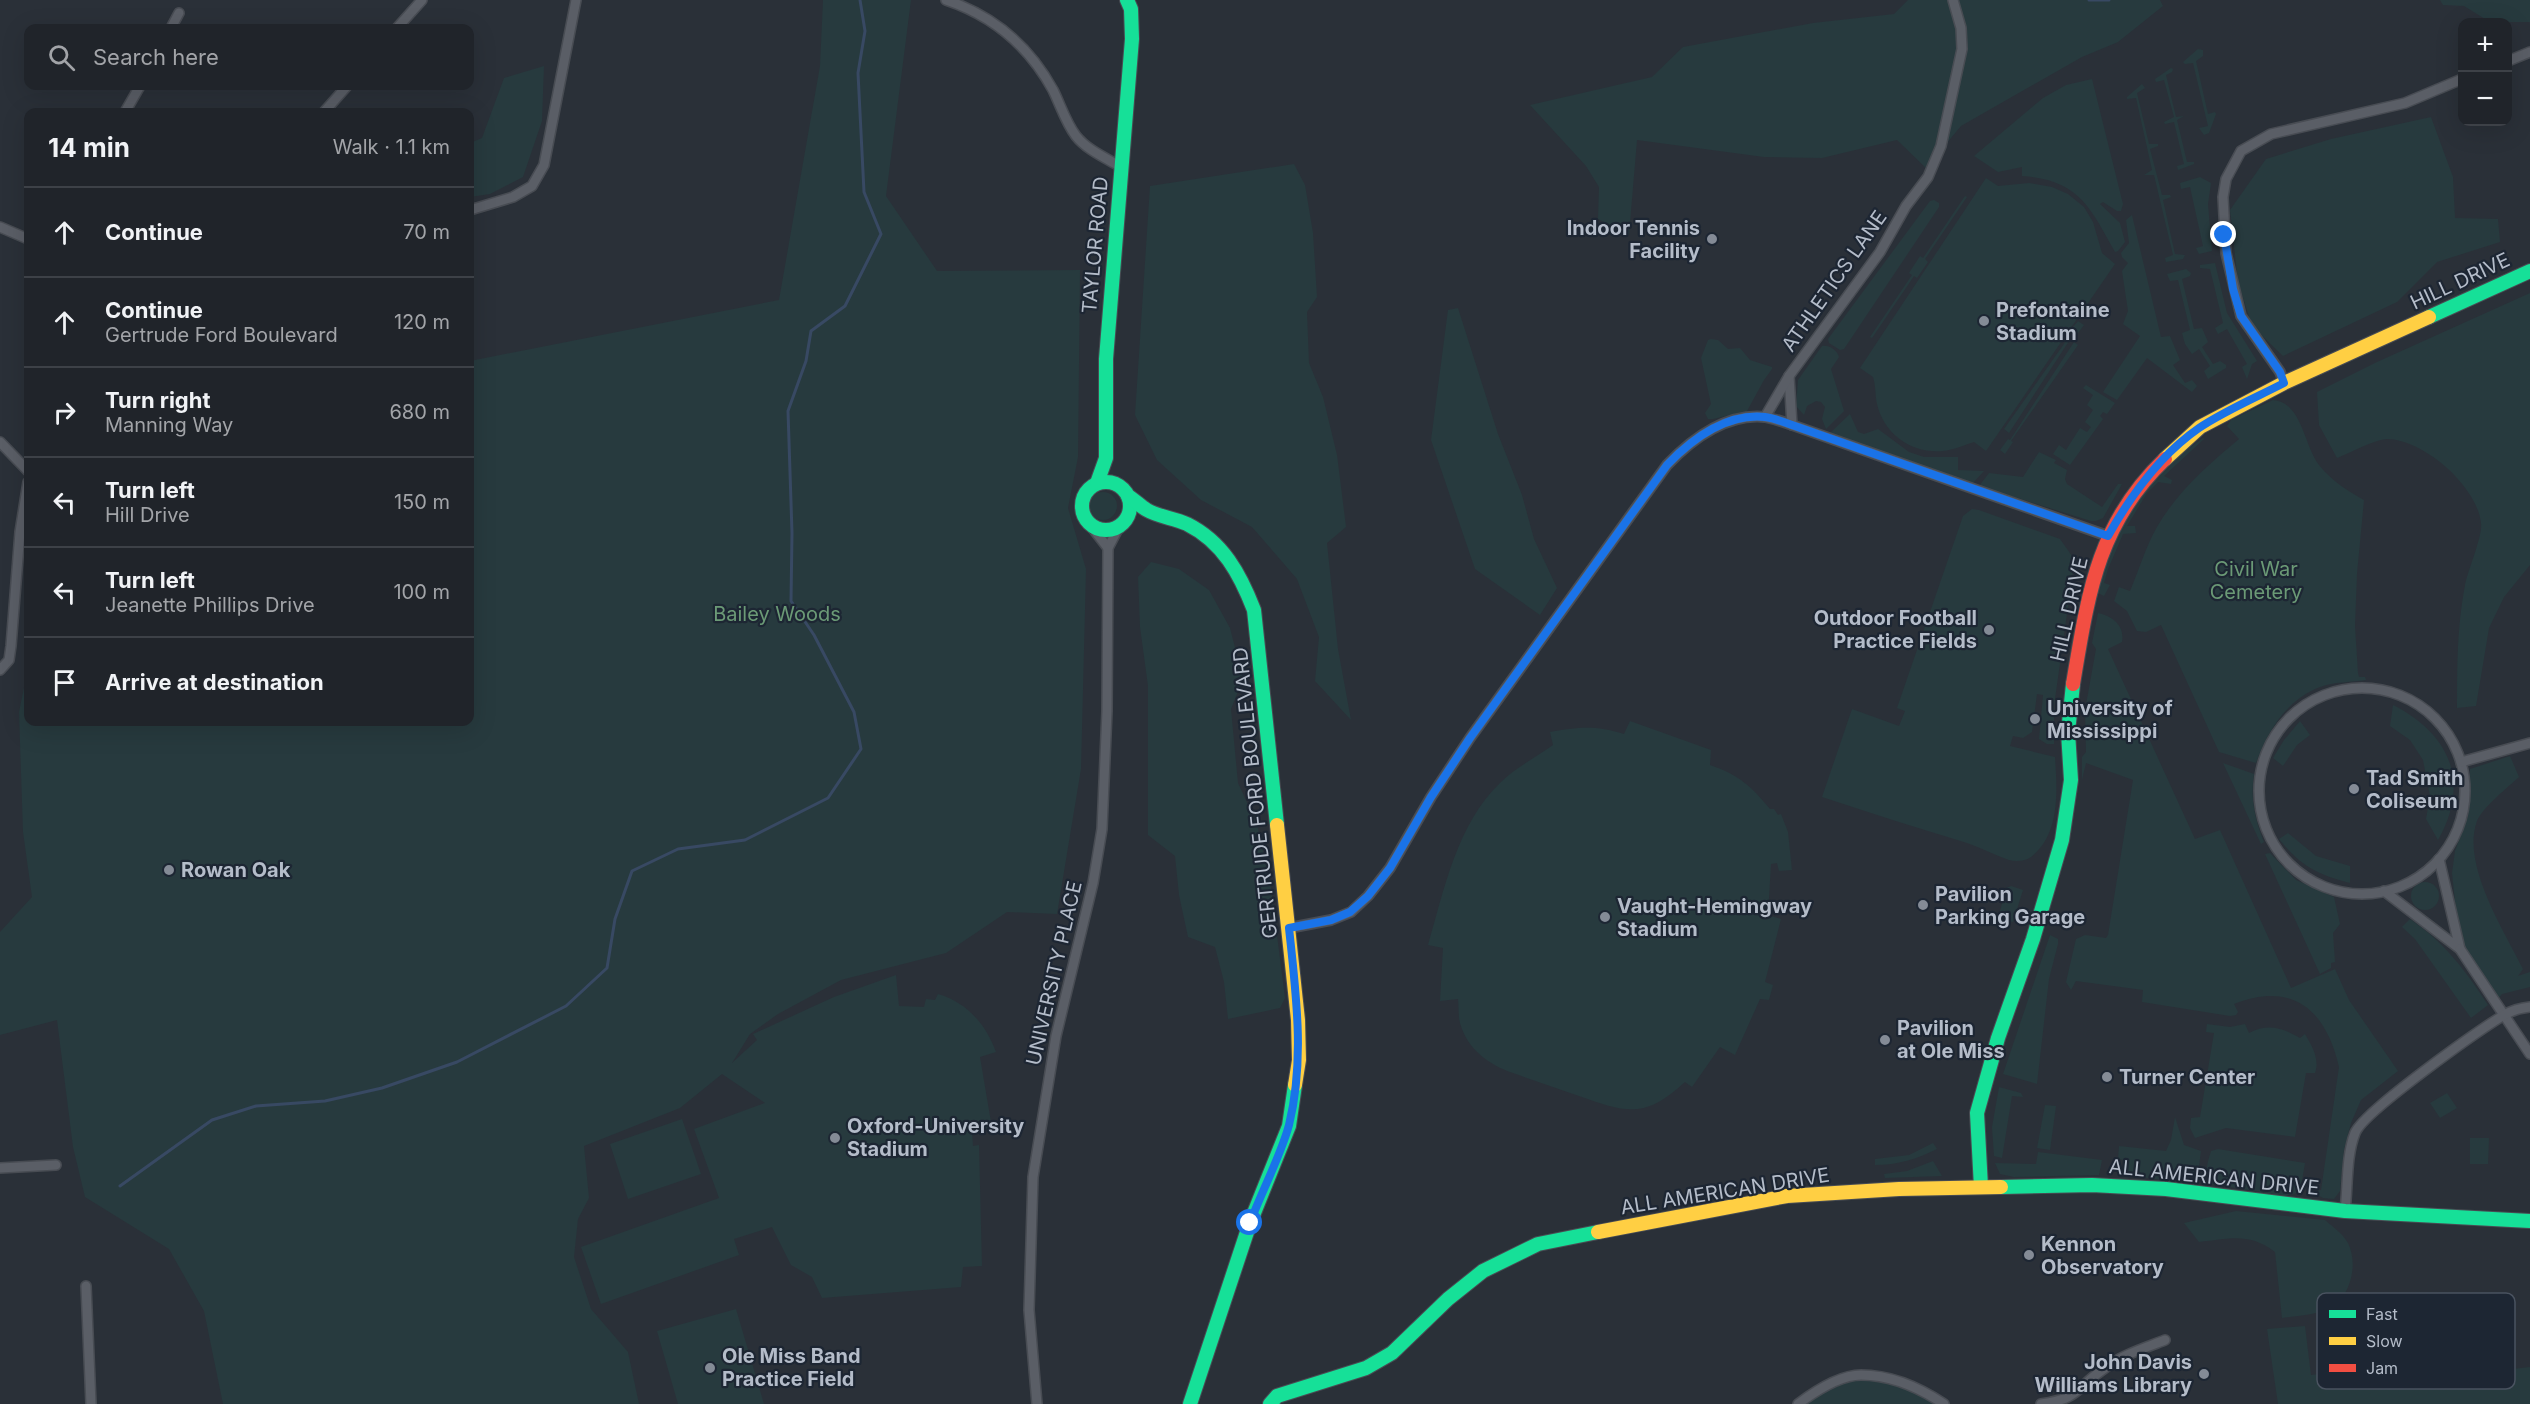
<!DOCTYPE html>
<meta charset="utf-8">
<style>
:root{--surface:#20242a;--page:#282c32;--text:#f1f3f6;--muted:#a2a4a8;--line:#3d4147}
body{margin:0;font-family:Inter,sans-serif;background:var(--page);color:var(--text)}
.controls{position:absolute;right:18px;top:18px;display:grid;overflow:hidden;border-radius:12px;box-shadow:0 6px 24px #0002}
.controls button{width:54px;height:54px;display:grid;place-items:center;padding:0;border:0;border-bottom:2px solid var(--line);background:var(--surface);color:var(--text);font:30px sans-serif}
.stop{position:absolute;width:18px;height:18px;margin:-14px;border:4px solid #1a73e8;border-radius:50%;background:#fff}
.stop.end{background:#1a73e8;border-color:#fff;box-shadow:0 2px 6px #0008}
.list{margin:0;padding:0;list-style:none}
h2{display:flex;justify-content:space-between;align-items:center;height:78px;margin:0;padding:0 24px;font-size:26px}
h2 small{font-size:20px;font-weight:400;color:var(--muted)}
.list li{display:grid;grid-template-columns:39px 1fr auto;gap:18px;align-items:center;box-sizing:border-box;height:90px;padding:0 24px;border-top:2px solid var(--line)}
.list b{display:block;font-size:22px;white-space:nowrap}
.list p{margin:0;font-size:20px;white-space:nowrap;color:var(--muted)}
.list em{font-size:20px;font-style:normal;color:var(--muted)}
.icon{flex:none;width:33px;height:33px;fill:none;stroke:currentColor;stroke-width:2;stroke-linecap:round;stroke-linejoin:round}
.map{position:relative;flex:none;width:2530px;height:1404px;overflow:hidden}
.search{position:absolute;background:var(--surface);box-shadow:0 6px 24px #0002;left:24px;top:24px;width:450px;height:66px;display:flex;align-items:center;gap:15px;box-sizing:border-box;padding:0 21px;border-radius:12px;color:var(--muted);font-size:22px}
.panel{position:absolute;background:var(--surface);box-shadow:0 6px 24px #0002;left:24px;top:108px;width:450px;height:618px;border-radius:12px}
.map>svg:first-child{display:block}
.green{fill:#273a3e}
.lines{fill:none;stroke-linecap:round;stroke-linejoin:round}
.stream{stroke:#384963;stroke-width:3}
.street-casing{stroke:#484c53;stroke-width:12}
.fast-casing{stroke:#484c53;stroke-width:16}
.slow-casing{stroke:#484c53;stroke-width:16}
.jam-casing{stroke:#484c53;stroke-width:16}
.street{stroke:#5a5e66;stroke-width:9}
.fast{stroke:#16e098;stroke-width:14}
.slow{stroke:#ffcf43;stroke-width:14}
.jam{stroke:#f24e42;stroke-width:14}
.route{stroke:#1a73e8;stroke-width:8}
.poi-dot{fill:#848b96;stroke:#1d2633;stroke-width:2}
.labels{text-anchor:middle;stroke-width:4.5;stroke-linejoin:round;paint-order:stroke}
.poi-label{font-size:20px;font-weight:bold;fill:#b4bcc9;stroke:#1d2633;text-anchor:start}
.street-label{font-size:20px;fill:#b4bcc9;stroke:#1d2633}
.park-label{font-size:20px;fill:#6b9a76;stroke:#1d2633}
.key{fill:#1d2633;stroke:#4a5360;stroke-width:1.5}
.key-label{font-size:16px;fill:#b4bcc9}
</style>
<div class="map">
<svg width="2530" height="1404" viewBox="0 0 2530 1404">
<rect width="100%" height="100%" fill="#2a3038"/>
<g class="green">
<path d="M823,0H911L886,196L937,271L1080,270L1078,457L1068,508L1086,569L1081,769L1057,914L1007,912L946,953L841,980L778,1014L750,1034L732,1063L757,1040L753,1034L834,997L896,975L899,1006L924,1007L926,999L935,1000L938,994C966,1002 986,1024 996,1052L980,1057L992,1128L972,1132L973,1146L979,1145L982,1266L963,1267L961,1287L822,1298L812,1277L791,1265L772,1227L734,1239L739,1255L601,1304L581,1247L719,1198L694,1129L765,1103L722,1074L680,1108L584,1146L589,1198L578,1219L574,1257L591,1309L628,1352L639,1404H223L204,1311L169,1249L85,1197L73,1147L57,1020L0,1035V932L32,897L23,832L19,712L28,668V722H470V361L779,300L820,66Z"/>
<polygon points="1908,0 2160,0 2163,6 2118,42 2082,57 1961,126 1926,168 1897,140 1822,158 1764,157 1637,140 1629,235 1598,219 1599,187 1586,166 1530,105 1652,77 1683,47 1813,23 1894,14"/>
<polygon points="2440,0 2530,0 2530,22 2490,22 2464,6 2443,5"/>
<polygon points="2198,49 2203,50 2203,56 2196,61 2208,114 2215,112 2216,114 2209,133 2204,135 2199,128 2208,126 2193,63 2185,64 2183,62"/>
<polygon points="544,66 542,121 523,177 490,194 470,197 470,143 482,138 504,78"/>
<polygon points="2171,68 2173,69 2172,72 2166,75 2176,117 2184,116 2177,120 2187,162 2194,162 2194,164 2178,170 2177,166 2184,164 2174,122 2165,124 2164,122 2174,117 2164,80 2156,82 2155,79"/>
<path d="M2092,79L2123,204L2121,211H2117L2103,202L2100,204L2120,223L2125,242L2118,251L2115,252C2090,207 2079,180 2022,176V167L1998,172L1974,156L2043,98L2066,85Z"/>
<polygon points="2142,84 2145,88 2137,93 2149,144 2158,144 2158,146 2150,149 2162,195 2170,195 2171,197 2163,200 2175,254 2185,255 2183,259 2166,262 2165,258 2173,255 2154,175 2144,175 2152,170 2136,98 2127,99 2127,97"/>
<polygon points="2431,117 2453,177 2455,218 2498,219 2500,242 2437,262 2397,302 2283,356 2252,326 2238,282 2230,210 2266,159 2331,139"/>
<polygon points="1294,164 1305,185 1313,233 1317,297 1307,312 1309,363 1323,397 1337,455 1346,527 1327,543 1338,649 1351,720 1315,681 1319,637 1297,579 1252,527 1201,500 1157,460 1135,415 1150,186"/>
<polygon points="2200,177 2211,183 2208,204 2212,251 2199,254 2196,248 2203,246 2190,187 2181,189 2180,183"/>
<path d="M1986,178L1998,186L2029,183L2052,187L2068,194L2084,207L2093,222L2102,253L2115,264L1986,451L1974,442C1964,445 1954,450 1943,451C1913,454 1884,435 1877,404C1875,395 1876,386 1873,377L1860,368Z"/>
<polygon points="1965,196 1967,197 1925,259 1928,262 1917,278 1914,276 1872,338 1870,337 1912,275 1909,273 1920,256 1923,258"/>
<polygon points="1934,200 1939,203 1939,207 1844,349 1840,350 1829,343 1828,339 1930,201"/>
<polygon points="2132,215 2161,337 2170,336 2180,360 2173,365 2185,383 2192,380 2197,386 2192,392 2147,358 2117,400 2103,392 2140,336 2123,324 2128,311 2122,271 2128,263 2122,257 2121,253 2129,243 2126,220"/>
<polygon points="2215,263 2227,313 2257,361 2252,364 2247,379 2242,367 2247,364 2227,329 2218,334 2215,328 2223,323 2210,269 2200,268 2200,265"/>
<polygon points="2186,269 2191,273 2190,276 2182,279 2194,329 2202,328 2208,342 2202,347 2213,364 2220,361 2226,365 2226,368 2208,379 2204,371 2210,366 2199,349 2192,354 2185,344 2182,333 2190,330 2178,280 2170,281 2167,274"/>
<path d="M2530,293V565L2504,597L2489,628L2476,706L2457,708C2457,667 2457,626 2465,585C2468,570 2483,535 2481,523C2477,486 2424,440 2388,439C2377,438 2348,454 2337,458L2319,425L2317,392L2377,362Z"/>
<polygon points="1458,308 1498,434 1522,495 1534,539 1557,588 1540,615 1475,569 1431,440 1448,310"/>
<polygon points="2078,321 2084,325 2075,337 2073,335 2009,433 2004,429 2071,334 2069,332"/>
<polygon points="1711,339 1718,340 1728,349 1740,348 1750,360 1772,367 1772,369 1764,380 1747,411 1713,419 1708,419 1705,413 1711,404 1701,358 1708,340"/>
<polygon points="2074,342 2078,345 2011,441 2013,442 2005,454 2000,450 2008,439 2010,440"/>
<path d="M1822,346C1829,345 1837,350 1839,357L1831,369L1844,411L1826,429L1822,419L1825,407L1821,402L1816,401L1807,406L1804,415L1796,406L1798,380Z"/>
<polygon points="2086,385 2115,403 2107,414 2103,412 2100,416 2103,419 2070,465 2053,454 2059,445 2066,450 2080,428 2087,432 2091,427 2085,422 2093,410 2087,405 2093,395 2083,388"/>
<path d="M2273,400C2302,402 2304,446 2319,465C2332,481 2346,490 2364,500L2357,574L2355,626L2358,673L2359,677H2365L2366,680C2352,682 2334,682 2320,687C2286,700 2268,731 2256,763L2219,752L2161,625L2146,632L2137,631L2127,611L2114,601L2119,587L2130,591C2139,570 2146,546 2157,527C2177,492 2209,464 2239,439L2227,426L2231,420Z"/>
<polygon points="1850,414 1858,432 1864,434 1878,429 1909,452 1924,457 1958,457 1958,470 1984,471 1972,484 1830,433"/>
<path d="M2203,438L2204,439L2164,476L2172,480L2171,484L2158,482L2147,493L2127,526H2135L2136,533L2123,534L2108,569L2104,583L2110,585L2104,596L2096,592C2104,572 2110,550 2120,531C2139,495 2169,461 2203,438Z"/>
<polygon points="2039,452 2056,460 2054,463 2067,470 2065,479 2067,484 2102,507 2118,484 2122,484 2103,518 2096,521 2091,521 1979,486 1989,473 2023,477"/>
<circle cx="1103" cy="506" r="14"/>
<path d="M1972,509L1979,510L2060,539L2072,556L2074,564L2054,706V744H2047L2039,739L2043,695L2037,694L2032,732L2023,738L2013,736L2010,746L2055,757C2057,789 2061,834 2031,857C2026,861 2016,862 2009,860C1995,855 1981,848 1967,843C1918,828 1870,813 1822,797L1852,709L1899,726L1905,711L1897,708L1963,516Z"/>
<polygon points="1151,562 1179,569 1209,590 1230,628 1243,679 1231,709 1238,783 1257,824 1271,888 1285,998 1280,1008 1228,1019 1224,982 1215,947 1188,937 1179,895 1175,856 1148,835 1148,686 1140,627 1138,577"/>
<path d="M2098,613C2112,616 2125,625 2122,642L2108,649L2195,839L2220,830L2291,988L2335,969L2349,1000L2398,1071L2361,1100L2351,1123L2344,1150L2340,1191L2334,1199L2323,1198L2313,1192L2321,1190L2339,1067C2326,1010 2293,981 2234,1004L2238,1012L2236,1015L2230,1016L2142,1002L2143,990L2076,981L2071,990L2066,982L2076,939L2085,935L2106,938L2108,935L2133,780L2086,763L2082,780V757L2086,752L2085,710L2096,649L2092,643Z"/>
<path d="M2393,705C2450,734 2471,782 2438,840L2426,819L2430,796L2423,760L2410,740L2390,726Z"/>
<path d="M1630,721L1711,750L1710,765C1739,775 1751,786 1770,809H1774L1778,815L1781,814L1788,832L1792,870L1779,871L1777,863L1771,864L1768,915L1781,919L1765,982L1773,985L1769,1000L1760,999L1735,1055L1720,1047L1692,1087L1685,1082C1644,1119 1628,1113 1579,1096C1557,1088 1535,1081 1513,1073C1489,1065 1467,1049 1460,1023C1458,1016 1459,1007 1458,999L1440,1001L1443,948L1428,945C1444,890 1457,824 1500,783C1515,768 1536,757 1553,745L1550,732C1578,727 1596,725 1624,734Z"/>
<polygon points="2300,721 2310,735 2297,745 2283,766 2273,758 2284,740"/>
<path d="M2510,756L2519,777C2508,787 2482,808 2477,821C2461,864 2504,931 2523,969L2518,976L2530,972V987L2502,994L2496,1001L2460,949L2452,873L2455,851L2468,816L2470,769Z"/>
<path d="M2223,763L2254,774C2250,799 2255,819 2264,842L2261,844Z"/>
<path d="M2288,833L2316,856L2350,866V883C2316,874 2301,866 2279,839Z"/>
<polygon points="2270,853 2296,880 2334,897 2340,924 2333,933 2335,962 2331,963 2331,968 2320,974 2265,854"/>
<circle cx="2425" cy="896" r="14"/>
<polygon points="2011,886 2023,890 2013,922 1998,919 2006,888"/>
<path d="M2410,919C2444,942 2466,971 2488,1005L2471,1018L2415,939L2402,927Z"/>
<polygon points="2050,935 2058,939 2058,944 2049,979 2037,1084 2003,1074"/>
<path d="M2207,1024L2230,1027L2245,1024L2249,1033C2268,1023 2283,1028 2300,1038L2305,1034C2312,1046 2320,1059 2315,1073H2306L2295,1137L2226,1128L2195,1138L2190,1128L2191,1118L2200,1117L2214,1033L2206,1032Z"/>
<polygon points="1999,1087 2021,1093 2023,1097 2012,1096 2002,1158 1994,1156 1992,1127"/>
<polygon points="2447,1093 2457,1108 2440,1118 2430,1103"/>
<polygon points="2045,1105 2056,1106 2050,1150 2037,1148"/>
<path d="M2175,1117L2184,1145L2201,1151L2198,1174L2193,1172C2181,1187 2148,1177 2132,1176V1172H2123L2124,1160L2118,1159L2119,1146L2166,1151L2171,1140Z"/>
<polygon points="682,1119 701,1174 628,1199 610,1144"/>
<polygon points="2470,1138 2489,1138 2488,1164 2470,1164"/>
<path d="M1933,1143L1937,1149C1917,1159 1898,1165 1875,1165V1159L1909,1155Z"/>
<path d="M2218,1149L2305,1163L2300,1192L2286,1196L2211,1184C2204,1173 2207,1164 2211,1151Z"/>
<polygon points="2038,1152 2102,1160 2099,1175 2014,1177 2000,1174 1995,1163 2036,1164"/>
<polygon points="1933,1161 1942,1176 1885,1178 1884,1174 1907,1171"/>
<path d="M2236,1211L2325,1220C2333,1227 2343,1234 2348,1243C2359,1265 2350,1299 2328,1309C2313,1315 2297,1316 2282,1318L2275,1252C2249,1232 2229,1239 2199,1242L2184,1223Z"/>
<polygon points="736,1309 764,1404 678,1404 657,1331"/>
<polygon points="2305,1326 2311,1375 2472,1358 2487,1372 2530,1367 2530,1404 2278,1404 2267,1329"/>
<polygon points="1859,1374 1893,1380 1944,1404 1798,1404"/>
</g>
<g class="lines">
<g class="stream">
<polyline points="2089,0 2109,0"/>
<polyline points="120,1186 212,1120 256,1106 325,1101 382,1088 457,1062 566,1006 607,968 615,919 632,871 678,849 745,840 828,798 861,749 854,712 814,635 791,601 792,533 788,411 806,361 811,331 845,306 881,234 864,192 858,73 865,31 860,0"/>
</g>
<defs>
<g id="street">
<path d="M946,0C994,16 1029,46 1053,90C1060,104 1066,123 1076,136C1087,150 1106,158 1121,167"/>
<polyline points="171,28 179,13"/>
<polyline points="397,28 422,0"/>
<polyline points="2508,61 2530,52"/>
<polyline points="125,112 140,86"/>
<polyline points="324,112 347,86"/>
<polyline points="470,210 513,197 532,186 544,165 576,0"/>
<polyline points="0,227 28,239"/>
<polyline points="1789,376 1792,425"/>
<polyline points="2284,383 2280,372 2241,316 2226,253 2223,197 2226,179 2241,151 2271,134 2405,103 2462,79"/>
<polyline points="1765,417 1789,376 1880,252 1906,206 1928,177 1941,146 1962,49 1961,28 1953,0"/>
<polyline points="0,442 28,471"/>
<polyline points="1091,526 1108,548"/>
<polyline points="0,670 9,660 11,646 20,532 28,482"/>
<circle cx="2362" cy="791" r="103"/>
<polyline points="2461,762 2530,743"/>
<polyline points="2384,891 2460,949 2439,859"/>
<path d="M1289,928L1331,920L1351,912L1368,896L1390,868L1431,797L1470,738L1667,465C1692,439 1726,413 1765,417C1774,419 1784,422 1792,425L2108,536"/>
<polyline points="2460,949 2530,1054"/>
<polyline points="0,1168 56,1165"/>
<path d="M2345,1211C2348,1186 2346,1156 2355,1133C2364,1111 2478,1031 2504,1015C2511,1011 2521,1008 2530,1007"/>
<polyline points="86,1286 91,1404"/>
<polyline points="1037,1404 1029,1310 1033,1177 1056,1036 1093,883 1102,829 1107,711 1108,548 1120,525"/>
<path d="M1798,1404C1814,1392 1840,1375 1861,1375C1890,1375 1920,1388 1944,1404"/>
<path d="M2041,1404C2079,1399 2077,1387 2105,1368C2122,1355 2145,1348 2165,1340"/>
</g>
<g id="fast">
<polyline points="2429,317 2530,271"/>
<circle cx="1106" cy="506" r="24"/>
<polyline points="1097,483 1106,458 1106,359 1132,39 1131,9 1127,0"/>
<path d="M1128,496C1135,500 1140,506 1147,510C1159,517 1174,518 1187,524C1223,542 1240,574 1254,610L1277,825"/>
<polyline points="1981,1187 1977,1113 1998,1038 2033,939 2062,840 2071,780 2068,732 2073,684"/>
<polyline points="2001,1187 2092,1185 2166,1189 2345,1211 2530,1221"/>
<polyline points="1190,1404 1250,1223 1289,1126 1295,1085"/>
<polyline points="1270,1404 1277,1396 1366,1368 1392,1353 1448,1299 1483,1271 1538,1244 1598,1232"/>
</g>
<g id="slow">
<polyline points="2165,459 2200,427 2284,383 2429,317"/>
<polyline points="1277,825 1298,1020 1299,1060 1295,1085"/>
<polyline points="1598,1232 1787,1196 1899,1189 2001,1187"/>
</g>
<path id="jam" d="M2073,684C2088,595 2097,524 2165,459"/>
</defs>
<use href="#street" class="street-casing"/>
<use href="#fast" class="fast-casing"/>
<use href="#slow" class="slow-casing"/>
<use href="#jam" class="jam-casing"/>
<use href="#street" class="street"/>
<use href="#fast" class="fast"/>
<use href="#slow" class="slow"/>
<use href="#jam" class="jam"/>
</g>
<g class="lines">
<path class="route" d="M1250,1223C1261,1193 1281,1155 1289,1125C1305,1060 1296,994 1289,928L1331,920L1350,912L1368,896L1390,868L1431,797L1470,738L1667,465C1692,439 1726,413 1765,417C1774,418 1784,422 1792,425L2108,536C2131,495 2160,455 2199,428C2224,411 2257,397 2284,383L2280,372L2241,316L2233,289L2224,235"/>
</g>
<g class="poi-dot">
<circle cx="1712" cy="239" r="6"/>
<circle cx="1984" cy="321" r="6"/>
<circle cx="1989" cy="630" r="6"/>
<circle cx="2035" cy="719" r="6"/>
<circle cx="2354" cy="789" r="6"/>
<circle cx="169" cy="870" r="6"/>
<circle cx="1923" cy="905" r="6"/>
<circle cx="1605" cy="917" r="6"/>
<circle cx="1885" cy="1040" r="6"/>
<circle cx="2107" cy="1077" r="6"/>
<circle cx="835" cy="1138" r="6"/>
<circle cx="2029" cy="1255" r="6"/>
<circle cx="710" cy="1368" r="6"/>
<circle cx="2204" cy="1374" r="6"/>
</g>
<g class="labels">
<g class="poi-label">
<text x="1700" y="235" text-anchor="end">Indoor Tennis<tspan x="1700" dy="23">Facility</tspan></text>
<text x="1996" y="317">Prefontaine<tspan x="1996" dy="23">Stadium</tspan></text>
<text x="1977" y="625" text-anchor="end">Outdoor Football<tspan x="1977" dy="23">Practice Fields</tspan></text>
<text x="2047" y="715">University of<tspan x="2047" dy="23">Mississippi</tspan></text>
<text x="2366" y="785">Tad Smith<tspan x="2366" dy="23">Coliseum</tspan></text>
<text x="181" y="877">Rowan Oak</text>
<text x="1935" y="901">Pavilion<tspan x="1935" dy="23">Parking Garage</tspan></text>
<text x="1617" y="913">Vaught-Hemingway<tspan x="1617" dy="23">Stadium</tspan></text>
<text x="1897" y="1035">Pavilion<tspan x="1897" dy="23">at Ole Miss</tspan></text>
<text x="2119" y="1084">Turner Center</text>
<text x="847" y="1133">Oxford-University<tspan x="847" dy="23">Stadium</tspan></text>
<text x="2041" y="1251">Kennon<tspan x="2041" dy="23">Observatory</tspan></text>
<text x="722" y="1363">Ole Miss Band<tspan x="722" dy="23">Practice Field</tspan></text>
<text x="2192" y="1369" text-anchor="end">John Davis<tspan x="2192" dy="23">Williams Library</tspan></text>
</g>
<g class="street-label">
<text transform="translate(1095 245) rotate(-85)" y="7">TAYLOR ROAD</text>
<text transform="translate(1834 281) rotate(-55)" y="7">ATHLETICS LANE</text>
<text transform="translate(2460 281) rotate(-25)" y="7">HILL DRIVE</text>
<text transform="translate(2069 609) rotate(-77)" y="7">HILL DRIVE</text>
<text transform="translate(1255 793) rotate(-96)" y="7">GERTRUDE FORD BOULEVARD</text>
<text transform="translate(1054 973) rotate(-77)" y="7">UNIVERSITY PLACE</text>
<text transform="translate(2214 1177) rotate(6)" y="7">ALL AMERICAN DRIVE</text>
<text transform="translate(1725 1191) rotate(-9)" y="7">ALL AMERICAN DRIVE</text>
</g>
<g class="park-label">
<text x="2256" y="576">Civil War<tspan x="2256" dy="23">Cemetery</tspan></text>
<text x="777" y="621">Bailey Woods</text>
</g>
</g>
<rect x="2317" y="1293" width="198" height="96" rx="9" class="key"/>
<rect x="2329" y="1310" width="27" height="8" fill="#16e098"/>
<rect x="2329" y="1337" width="27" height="8" fill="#ffcf43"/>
<rect x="2329" y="1364" width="27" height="8" fill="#f24e42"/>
<g class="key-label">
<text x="2366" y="1320">Fast</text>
<text x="2366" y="1347">Slow</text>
<text x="2366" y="1374">Jam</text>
</g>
</svg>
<div class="controls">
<button>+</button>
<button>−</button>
</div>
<div class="stop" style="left:1250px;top:1223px"></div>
<div class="stop end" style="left:2224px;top:235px"></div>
<div class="search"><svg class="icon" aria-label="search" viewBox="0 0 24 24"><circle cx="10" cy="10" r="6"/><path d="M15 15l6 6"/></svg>Search here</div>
<section class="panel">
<h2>14 min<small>Walk · 1.1 km</small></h2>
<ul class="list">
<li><svg class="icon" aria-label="ahead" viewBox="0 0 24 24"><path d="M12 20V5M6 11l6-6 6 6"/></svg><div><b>Continue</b></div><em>70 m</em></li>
<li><svg class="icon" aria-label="ahead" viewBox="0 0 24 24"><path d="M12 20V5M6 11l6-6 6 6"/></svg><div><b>Continue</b><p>Gertrude Ford Boulevard</p></div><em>120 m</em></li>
<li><svg class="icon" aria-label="right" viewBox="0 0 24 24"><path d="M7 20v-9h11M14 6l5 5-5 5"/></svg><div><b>Turn right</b><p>Manning Way</p></div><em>680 m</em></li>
<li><svg class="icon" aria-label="left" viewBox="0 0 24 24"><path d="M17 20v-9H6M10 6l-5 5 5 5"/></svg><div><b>Turn left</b><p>Hill Drive</p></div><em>150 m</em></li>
<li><svg class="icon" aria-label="left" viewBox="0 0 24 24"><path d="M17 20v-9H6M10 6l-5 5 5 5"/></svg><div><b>Turn left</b><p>Jeanette Phillips Drive</p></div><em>100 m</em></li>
<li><svg class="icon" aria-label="arrive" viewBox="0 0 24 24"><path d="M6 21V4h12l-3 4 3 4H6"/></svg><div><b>Arrive at destination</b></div></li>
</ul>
</section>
</div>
